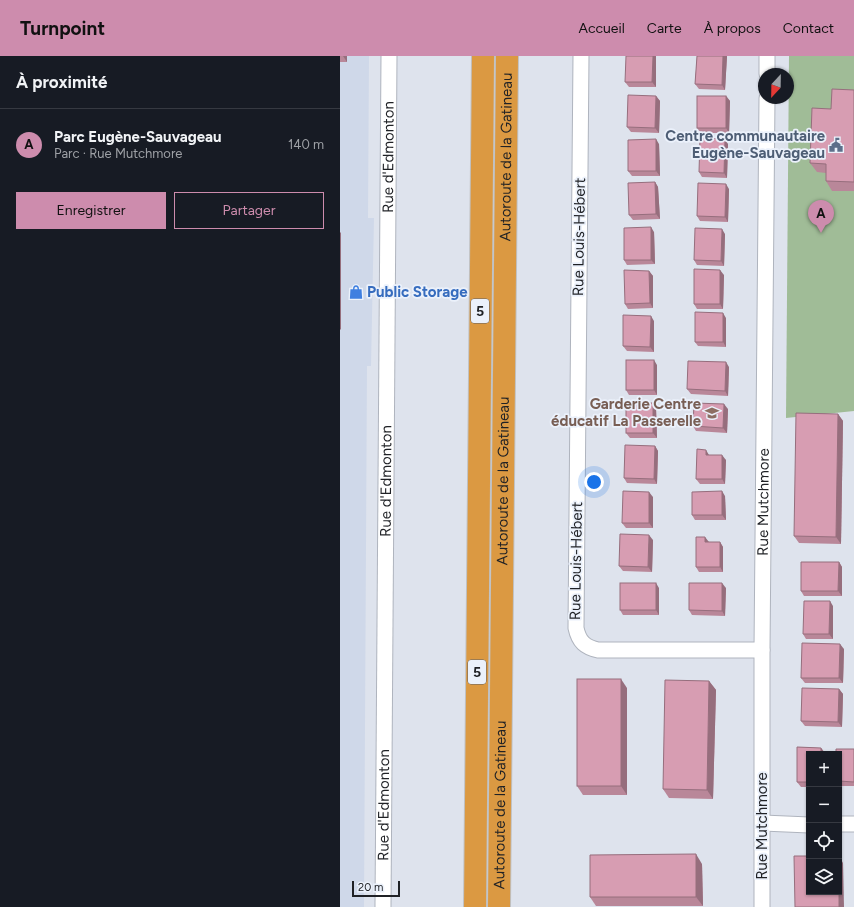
<!DOCTYPE html>
<html lang="fr">
<meta charset="utf-8">
<style>
:root{--surface:#171b24;--page:#242831;--text:#f1f3f6;--muted:#9ea1a6;--line:#363941;--accent:#cd8cad}
body{margin:0;font-family:Figtree,sans-serif;background:var(--page);color:var(--text)}
.controls{position:absolute;right:12px;bottom:12px;display:grid;overflow:hidden;border-radius:0px;box-shadow:0 1px 3px #0004}
.controls button{width:36px;height:36px;display:grid;place-items:center;padding:0;border:0;border-bottom:1px solid var(--line);background:var(--surface);color:var(--text);font:20px sans-serif}
.compass{position:absolute;left:418px;top:12px;width:36px;height:36px;border-radius:50%;background:var(--surface);box-shadow:0 1px 3px #0004;rotate:202deg}
.scale{position:absolute;left:12px;bottom:10px;width:48px;box-sizing:border-box;padding-left:4px;border:2px solid #1f2125;border-top:0;font-size:11px;line-height:14px;white-space:nowrap;color:#1f2125;-webkit-text-stroke:3px #ebf1fb;paint-order:stroke}
.you{position:absolute;left:254px;top:426px;width:14px;height:14px;margin:-10px;border:3px solid #fff;border-radius:50%;background:#1a73e8;box-shadow:0 0 0 6px #1a73e833}
.badge{display:grid;place-items:center;width:26px;height:26px;border-radius:50%;background:var(--accent);color:#111;font-size:13px;font-weight:700}
.pin{position:absolute;translate:-50% -33px;filter:drop-shadow(0 1px 2px #0008)}
.pin::after{content:'';position:absolute;top:21px;width:14px;height:12px;background:inherit;clip-path:polygon(0 0,100% 0,50% 100%)}
.list{margin:0;padding:0;list-style:none}
h2{display:flex;justify-content:space-between;align-items:center;height:52px;margin:0;padding:0 16px;font-size:17px}
h2 small{font-size:13px;font-weight:400;color:var(--muted)}
.list li{display:grid;grid-template-columns:26px 1fr auto;gap:12px;align-items:center;box-sizing:border-box;height:72px;padding:0 16px;border-top:1px solid var(--line)}
.list b{display:block;font-size:15px;white-space:nowrap}
.list p{margin:0;font-size:13px;white-space:nowrap;color:var(--muted)}
.list em{font-size:13px;font-style:normal;color:var(--muted)}
.actions{display:flex;gap:8px;padding:12px 16px}
.actions a{flex:1;padding:9px 0;border:1px solid var(--accent);border-radius:0px;text-align:center;font-size:14px;color:var(--accent)}
.actions .main{background:var(--accent);color:#111}
.icon{flex:none;width:22px;height:22px;fill:none;stroke:currentColor;stroke-width:2;stroke-linecap:round;stroke-linejoin:round}
.map{position:relative;flex:none;width:514px;height:851px;overflow:hidden}
header{display:flex;align-items:center;gap:24px;box-sizing:border-box;height:56px;padding:0 20px;background:var(--accent);color:#111}
header strong{font-size:19px}
nav{display:flex;gap:22px;margin-inline-start:auto;font-size:14px}
main{display:flex}
aside{flex:1;background:var(--surface)}
.map>svg:first-child{display:block}
.built{fill:#cfd8e9}
.green{fill:#a0bc97}
.lines{fill:none;stroke-linecap:round;stroke-linejoin:round}
.minor-casing{stroke:#afb4be;stroke-width:17}
.motorway-casing{stroke:#c0c1c2;stroke-width:24}
.minor{stroke:#fff;stroke-width:15}
.motorway{stroke:#db9942;stroke-width:22}
.wall{fill:#b98799}
.shaded-wall{fill:#966e7d}
.building{fill:#d79db2;stroke:#966e7d}
.labels{text-anchor:middle;stroke-width:3.5;stroke-linejoin:round;paint-order:stroke}
.shield{fill:#ebf1fb;stroke:#5c5f65;stroke-width:1}
.shield-label{font-size:14px;font-weight:bold;fill:#1f2125}
.service-label{font-size:15px;font-weight:bold;fill:#4e5e75;stroke:#ebf1fb;text-anchor:end}
.street-label{font-size:15px;fill:#1f2125;stroke:#ebf1fb}
.shop-label{font-size:15px;font-weight:bold;fill:#366cbe;stroke:#ebf1fb;text-anchor:start}
.education-label{font-size:15px;font-weight:bold;fill:#785e54;stroke:#ebf1fb;text-anchor:end}
</style>
<header>
<strong>Turnpoint</strong>
<nav><a>Accueil</a><a>Carte</a><a>À propos</a><a>Contact</a></nav>
</header>
<main>
<aside>
<h2>À proximité<small></small></h2>
<ul class="list">
<li><span class="badge">A</span><div><b>Parc Eugène-Sauvageau</b><p>Parc · Rue Mutchmore</p></div><em>140 m</em></li>
</ul>
<div class="actions"><a class="main">Enregistrer</a><a>Partager</a></div>
</aside>
<div class="map">
<svg width="514" height="851" viewBox="0 0 514 851">
<rect width="100%" height="100%" fill="#dee3ed"/>
<polygon class="built" points="0,0 29,0 28,162 34,162 31,310 27,310 24,851 0,851"/>
<polygon class="green" points="449,0 514,0 514,355 446,362"/>
<g class="lines">
<defs>
<g id="minor">
<path d="M241,0L236,572C239,586 245,591 258,594H422"/>
<polyline points="427,18 427,0"/>
<polyline points="423,767 469,769"/>
<polyline points="499,768 514,768"/>
<path id="s1" d="M43,851L49,0"/>
<path id="s2" d="M422,851V594L427,42"/>
</g>
<g id="motorway">
<polyline points="135,851 143,0"/>
<path id="s3" d="M159,851L167,0"/>
</g>
</defs>
<use href="#minor" class="minor-casing"/>
<use href="#motorway" class="motorway-casing"/>
<use href="#minor" class="minor"/>
<use href="#motorway" class="motorway"/>
</g>
<g class="wall">
<rect x="0" y="0" width="7" height="6"/>
<polygon points="316,0 316,31 289,31 285,26"/>
<polygon points="357,0 387,0 385,34 359,33 355,28"/>
<polygon points="514,34 514,135 492,135 486,125 486,117 477,116 470,107 491,53"/>
<polygon points="316,40 320,45 319,77 291,76 287,71"/>
<polygon points="386,40 390,45 389,77 361,77 357,72"/>
<polygon points="319,88 320,120 292,120 288,115"/>
<polygon points="388,88 387,122 362,121 359,116"/>
<polygon points="315,126 318,131 320,163 293,164 289,159"/>
<polygon points="389,133 388,166 360,165 357,160"/>
<polygon points="314,176 315,208 287,209 284,204"/>
<polygon points="385,178 384,210 357,209 354,204"/>
<polygon points="309,215 313,220 313,252 288,253 285,248"/>
<polygon points="384,219 383,253 357,253 354,248"/>
<polygon points="386,262 386,291 358,290 355,286"/>
<polygon points="314,265 314,296 287,295 283,290"/>
<polygon points="317,309 317,339 289,339 286,334"/>
<polygon points="389,311 388,340 351,338 347,333"/>
<polygon points="313,347 316,352 317,382 290,382 286,377"/>
<polygon points="388,353 387,377 356,375 353,370"/>
<polygon points="498,358 503,365 501,488 459,487 454,480"/>
<polygon points="315,390 318,395 317,428 287,427 284,422"/>
<polygon points="369,399 386,404 385,428 360,428 356,423"/>
<polygon points="385,440 386,464 355,464 352,459"/>
<polygon points="313,441 313,472 286,472 282,467"/>
<polygon points="313,484 312,516 283,515 279,510"/>
<polygon points="369,486 380,486 383,491 383,516 359,516 356,511"/>
<polygon points="499,506 502,511 502,540 464,540 461,535"/>
<polygon points="319,532 319,559 283,559 280,554"/>
<polygon points="386,532 385,560 352,559 349,554"/>
<polygon points="493,550 493,583 466,583 463,578"/>
<polygon points="504,593 503,627 465,627 461,622"/>
<polygon points="369,625 376,634 373,743 329,742 323,733"/>
<polygon points="287,632 287,739 243,739 237,730"/>
<polygon points="499,633 503,638 502,671 465,670 461,665"/>
<polygon points="457,691 481,692 485,697 485,698 469,698 469,731 461,731 457,726"/>
<polygon points="514,693 514,730 499,730 499,698"/>
<polygon points="362,808 363,850 256,850 250,841"/>
</g>
<g class="shaded-wall">
<polygon points="3,0 7,0 7,6"/>
<polygon points="313,0 316,0 316,31 312,26"/>
<polygon points="383,0 387,0 387,1 385,34 382,29"/>
<polygon points="316,40 320,45 319,77 315,72"/>
<polygon points="386,40 390,45 389,77 386,72"/>
<polygon points="316,83 319,88 320,120 316,115"/>
<polygon points="385,83 388,88 387,122 384,117"/>
<polygon points="315,126 318,131 320,163 316,158"/>
<polygon points="386,128 389,133 388,166 385,161"/>
<polygon points="311,171 314,176 315,208 311,204"/>
<polygon points="382,173 385,178 384,210 381,205"/>
<polygon points="0,176 1,177 1,274 0,273"/>
<polygon points="380,214 384,219 383,253 380,248"/>
<polygon points="309,215 313,220 313,252 310,247"/>
<polygon points="383,257 386,262 386,291 383,286"/>
<polygon points="311,260 314,265 314,296 310,291"/>
<polygon points="314,304 317,309 317,339 314,334"/>
<polygon points="386,306 389,311 388,340 385,335"/>
<polygon points="313,347 316,352 317,382 313,377"/>
<polygon points="384,348 388,353 387,377 383,372"/>
<polygon points="498,358 503,365 501,488 496,481"/>
<polygon points="315,390 318,395 317,428 314,423"/>
<polygon points="366,394 369,399 366,399"/>
<polygon points="382,399 386,404 385,428 382,423"/>
<polygon points="382,435 385,440 386,464 382,459"/>
<polygon points="309,436 313,441 313,472 309,467"/>
<polygon points="309,479 313,484 312,516 308,511"/>
<polygon points="365,481 369,486 369,491 365,486"/>
<polygon points="380,486 383,491 383,516 380,511"/>
<polygon points="499,506 502,511 502,540 498,535"/>
<polygon points="316,527 319,532 319,559 316,554"/>
<polygon points="382,527 386,532 385,560 382,555"/>
<polygon points="490,545 493,550 493,583 489,578"/>
<polygon points="500,588 504,593 503,627 499,622"/>
<polygon points="281,623 287,632 287,739 281,730"/>
<polygon points="369,625 376,634 373,743 367,734"/>
<polygon points="499,633 503,638 502,671 498,666"/>
<polygon points="481,692 485,697 485,698 481,698"/>
<polygon points="356,798 362,808 363,850 356,841"/>
<polygon points="499,800 503,807 504,851 499,851"/>
</g>
<g class="building">
<polygon points="286,0 313,0 312,26 285,26"/>
<polygon points="357,0 383,0 382,29 355,28"/>
<polygon points="492,33 514,34 514,126 486,125 486,108 470,107 472,52 491,53"/>
<polygon points="288,39 316,40 315,72 287,71"/>
<rect x="357" y="40" width="29" height="32"/>
<polygon points="360,82 385,83 384,117 359,116"/>
<polygon points="316,83 316,115 288,115 288,84"/>
<polygon points="315,126 316,158 289,159 288,127"/>
<polygon points="358,127 386,128 385,161 357,160"/>
<polygon points="311,171 311,204 284,204 284,172"/>
<polygon points="355,172 382,173 381,205 354,204"/>
<polygon points="354,213 380,214 380,248 354,248"/>
<polygon points="284,214 309,215 310,247 285,248"/>
<polygon points="355,256 383,257 383,286 355,286"/>
<polygon points="283,259 311,260 310,291 283,290"/>
<rect x="286" y="304" width="28" height="30"/>
<polygon points="348,305 386,306 385,335 347,333"/>
<rect x="286" y="347" width="27" height="30"/>
<polygon points="354,347 384,348 383,372 353,370"/>
<polygon points="456,357 498,358 496,481 454,480"/>
<polygon points="285,389 315,390 314,423 284,422"/>
<polygon points="357,393 366,394 366,399 382,399 382,423 356,423"/>
<polygon points="283,435 309,436 309,467 282,467"/>
<polygon points="382,435 382,459 352,459 352,436"/>
<polygon points="280,478 309,479 308,511 279,510"/>
<polygon points="356,481 365,481 365,486 380,486 380,511 356,511"/>
<polygon points="461,506 499,506 498,535 461,535"/>
<rect x="280" y="527" width="36" height="27"/>
<polygon points="349,527 382,527 382,555 349,554"/>
<polygon points="464,545 490,545 489,578 463,578"/>
<polygon points="462,587 500,588 499,622 461,622"/>
<rect x="237" y="623" width="44" height="107"/>
<polygon points="325,624 369,625 367,734 323,733"/>
<polygon points="462,632 499,633 498,666 461,665"/>
<polygon points="457,691 481,692 481,698 469,698 469,726 457,726"/>
<polygon points="496,693 514,693 514,726 499,725 499,698 496,698"/>
<polygon points="356,798 356,841 250,841 250,799"/>
<polygon points="454,800 469,800 469,836 499,836 499,851 455,851"/>
</g>
<defs>
<symbol id="civic-bare" viewBox="-9 -9 18 18"><path d="M-.6-6.5H3V-4.5H.6V-3L4-1V1h2V6H-6V1h2V-1L-.6-3ZM-1.2 2.5V6h2.4V2.5Z" fill="#5c6f8a" stroke="#ebf1fb" stroke-width="2.5" paint-order="stroke"/></symbol>
<symbol id="shop-bare" viewBox="-9 -9 18 18"><path d="M-5-2.5h2.3a2.7 3.5 0 0 1 5.4 0H5L5.5 6h-11ZM-1.5-2.5h3a1.5 2.3 0 0 0-3 0Z" fill="#3f7fe0" stroke="#ebf1fb" stroke-width="2.5" paint-order="stroke"/></symbol>
<symbol id="school-bare" viewBox="-9 -9 18 18"><path d="M0-5L7-2L0 1L-7-2ZM-4 1L0 2.5L4 1V4Q0 6-4 4Z" fill="#8d6e63" stroke="#ebf1fb" stroke-width="2.5" paint-order="stroke"/></symbol>
</defs>
<g fill-rule="evenodd">
<use href="#civic-bare" x="486" y="79" width="20" height="20"/>
<use href="#shop-bare" x="6" y="226" width="20" height="20"/>
<use href="#school-bare" x="362" y="347" width="20" height="20"/>
</g>
<g class="labels">
<g class="shield">
<rect x="131" y="243" width="18" height="24" rx="3"/>
<rect x="128" y="604" width="18" height="24" rx="3"/>
</g>
<g class="shield-label">
<text x="140" y="260">5</text>
<text x="137" y="621">5</text>
</g>
<g class="service-label">
<text x="485" y="85">Centre communautaire<tspan x="485" dy="17">Eugène-Sauvageau</tspan></text>
</g>
<g class="street-label">
<text dy="5" stroke="none"><textPath href="#s1" startOffset="750">Rue d'Edmonton</textPath></text>
<text dy="5" stroke="none"><textPath href="#s3" startOffset="750">Autoroute de la Gatineau</textPath></text>
<text transform="translate(239 181) rotate(-89)" y="5">Rue Louis-Hébert</text>
<text dy="5" stroke="none"><textPath href="#s1" startOffset="426">Rue d'Edmonton</textPath></text>
<text dy="5" stroke="none"><textPath href="#s3" startOffset="426">Autoroute de la Gatineau</textPath></text>
<text dy="5" stroke="none"><textPath href="#s2" startOffset="405">Rue Mutchmore</textPath></text>
<text transform="translate(236 505) rotate(-89)" y="5">Rue Louis-Hébert</text>
<text dy="5" stroke="none"><textPath href="#s1" startOffset="102">Rue d'Edmonton</textPath></text>
<text dy="5" stroke="none"><textPath href="#s3" startOffset="102">Autoroute de la Gatineau</textPath></text>
<text transform="translate(422 770) rotate(-90)" y="5">Rue Mutchmore</text>
</g>
<g class="shop-label">
<text x="27" y="241">Public Storage</text>
</g>
<g class="education-label">
<text x="361" y="353">Garderie Centre<tspan x="361" dy="17">éducatif La Passerelle</tspan></text>
</g>
</g>
</svg>
<div class="controls">
<button>+</button>
<button>−</button>
<button><svg class="icon" aria-label="locate" viewBox="0 0 24 24"><circle cx="12" cy="12" r="6"/><path d="M12 2v4M12 18v4M2 12h4M18 12h4"/></svg></button>
<button><svg class="icon" aria-label="layers" viewBox="0 0 24 24"><path d="M12 4l9 5-9 5-9-5zM3 14l9 5 9-5"/></svg></button>
</div>
<svg class="compass" viewBox="-18 -18 36 36"><path d="M0-13l5 13h-10z" fill="#e53935"/><path d="M0 13l5-13h-10z" fill="#9ea1a6"/></svg>
<div class="scale">20 m</div>
<div class="you"></div>
<div class="pin badge" style="left:481px;top:177px">A</div>
</div>
</main>
